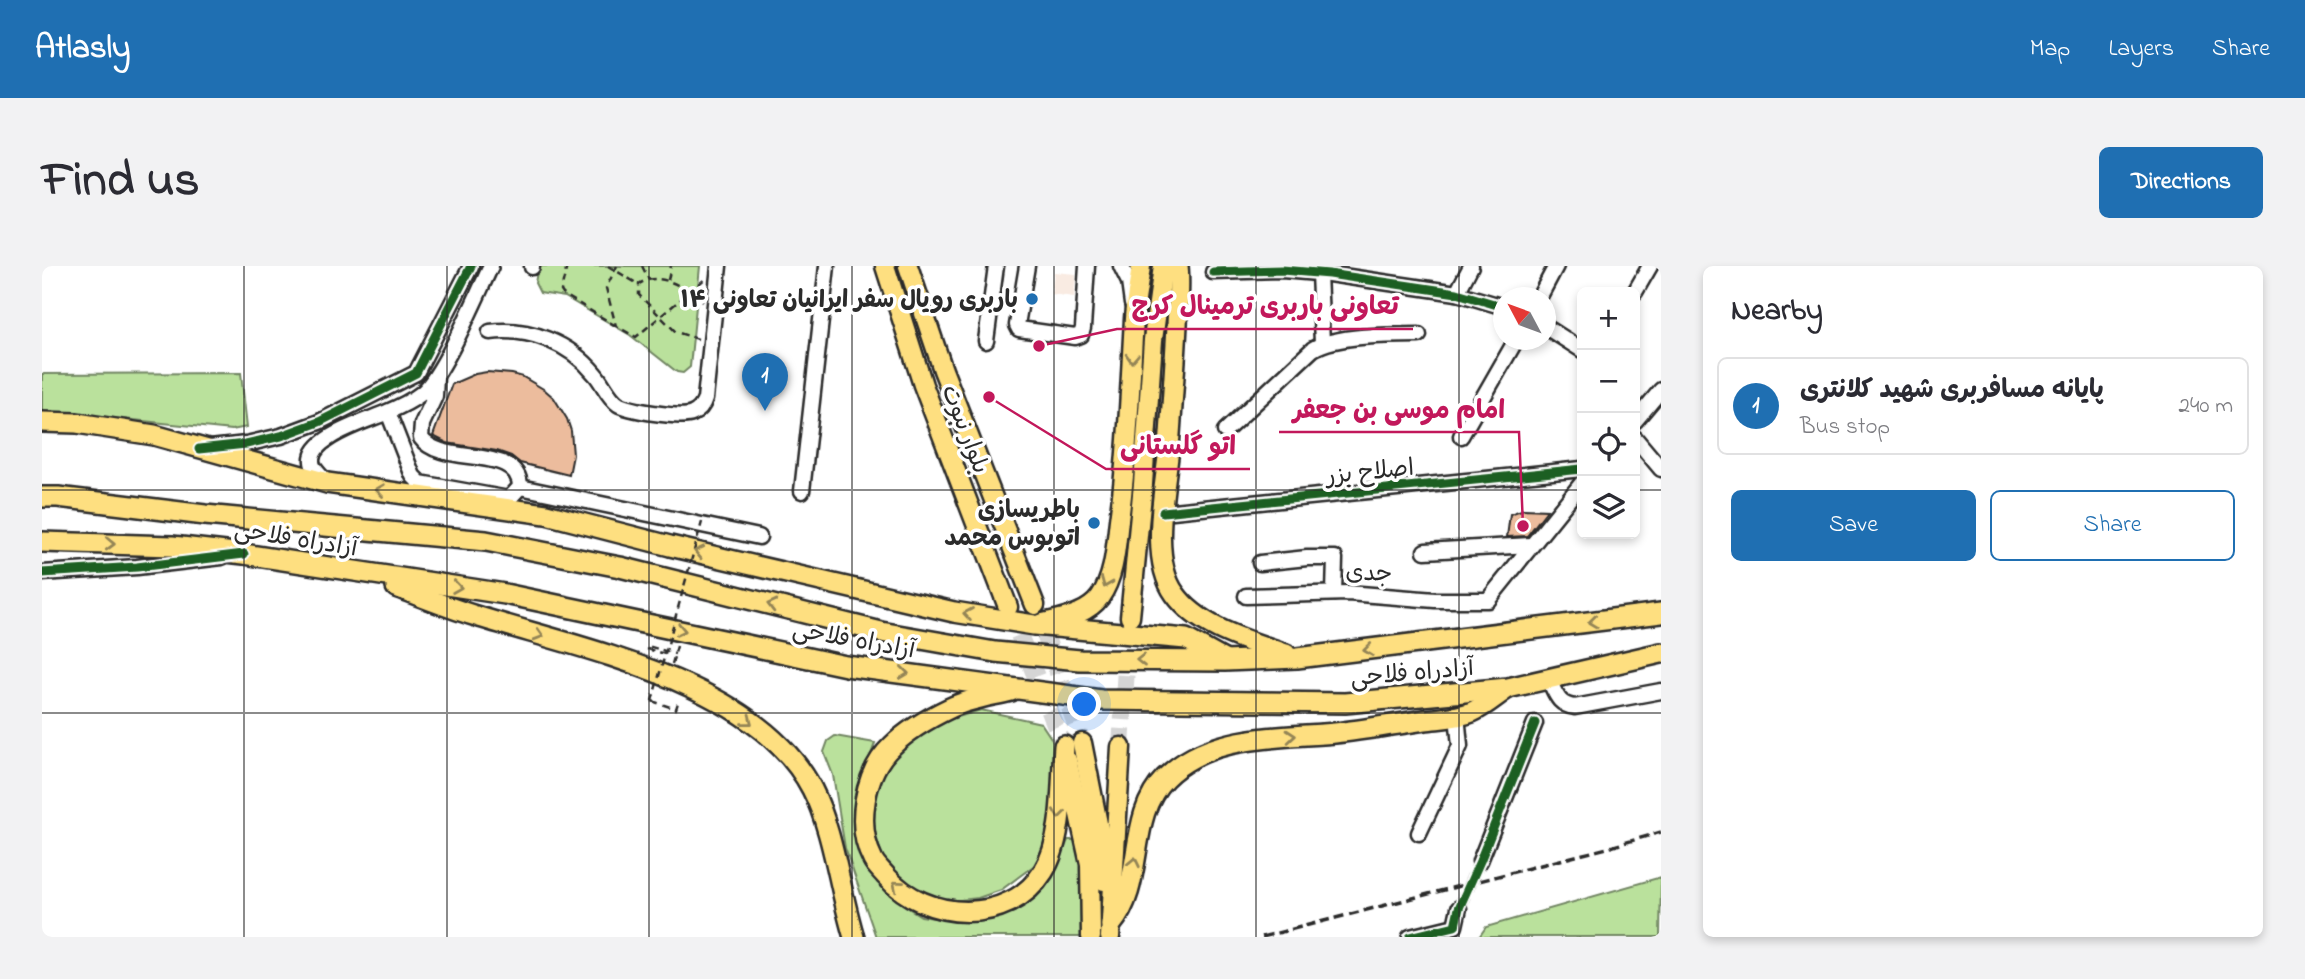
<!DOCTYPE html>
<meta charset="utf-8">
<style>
:root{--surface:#fff;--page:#f2f2f3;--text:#2b2b33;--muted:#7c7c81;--line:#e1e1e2;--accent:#1f6fb2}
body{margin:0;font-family:"Indie Flower","Playpen Sans Arabic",sans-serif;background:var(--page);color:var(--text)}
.controls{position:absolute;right:21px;top:21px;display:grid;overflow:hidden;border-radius:10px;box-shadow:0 4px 10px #0003}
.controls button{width:63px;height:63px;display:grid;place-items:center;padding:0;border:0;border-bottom:2px solid var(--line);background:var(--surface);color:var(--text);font:35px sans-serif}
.compass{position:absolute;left:1451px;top:21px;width:63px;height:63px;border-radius:50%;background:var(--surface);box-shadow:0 4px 10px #0003;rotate:311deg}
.you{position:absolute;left:1043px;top:439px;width:24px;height:24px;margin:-18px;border:5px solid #fff;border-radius:50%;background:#1a73e8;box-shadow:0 0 0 10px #1a73e833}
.badge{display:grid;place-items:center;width:46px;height:46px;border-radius:50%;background:var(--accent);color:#fff;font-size:23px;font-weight:700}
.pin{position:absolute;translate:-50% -58px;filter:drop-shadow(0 2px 4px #0008)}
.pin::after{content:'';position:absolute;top:37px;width:24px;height:21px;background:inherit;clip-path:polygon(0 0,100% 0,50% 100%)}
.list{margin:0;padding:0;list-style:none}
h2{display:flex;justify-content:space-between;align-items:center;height:91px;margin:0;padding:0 28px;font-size:30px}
h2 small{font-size:23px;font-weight:400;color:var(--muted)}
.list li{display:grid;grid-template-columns:46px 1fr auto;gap:21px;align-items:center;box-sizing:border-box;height:98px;margin:0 14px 14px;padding:0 14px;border:2px solid var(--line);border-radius:10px}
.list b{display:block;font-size:26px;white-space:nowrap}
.list p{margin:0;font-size:23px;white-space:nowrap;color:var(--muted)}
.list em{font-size:23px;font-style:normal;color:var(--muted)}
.actions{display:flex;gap:14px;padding:21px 28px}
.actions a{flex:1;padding:16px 0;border:2px solid var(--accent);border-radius:10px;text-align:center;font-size:24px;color:var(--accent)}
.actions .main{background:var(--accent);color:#fff}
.icon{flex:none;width:38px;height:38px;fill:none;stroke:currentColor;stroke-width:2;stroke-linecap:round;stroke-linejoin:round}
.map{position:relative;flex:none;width:1619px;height:671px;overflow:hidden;border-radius:10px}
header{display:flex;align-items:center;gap:42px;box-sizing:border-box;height:98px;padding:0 35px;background:var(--accent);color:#fff}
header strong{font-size:33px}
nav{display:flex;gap:38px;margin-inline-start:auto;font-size:24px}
.intro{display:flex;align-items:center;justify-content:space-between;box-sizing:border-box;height:168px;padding:0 42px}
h1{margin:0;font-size:49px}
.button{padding:18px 32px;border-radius:10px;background:var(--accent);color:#fff;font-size:24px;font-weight:700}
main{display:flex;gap:42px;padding:0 42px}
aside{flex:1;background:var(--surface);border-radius:10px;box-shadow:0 4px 10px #0003}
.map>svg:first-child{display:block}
.built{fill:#f9ebe2}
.green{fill:#bae19c;stroke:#728664;stroke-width:2}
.building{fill:#ecbc9d;stroke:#2b2b2b;stroke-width:2}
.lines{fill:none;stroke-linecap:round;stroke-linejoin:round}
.minor-tunnel{stroke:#d5d5d5;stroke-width:14;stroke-dasharray:14 7;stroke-linecap:butt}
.major-tunnel{stroke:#d5d5d5;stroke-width:18;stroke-dasharray:18 9;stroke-linecap:butt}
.minor-casing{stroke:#2b2b2b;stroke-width:19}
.major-casing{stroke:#2b2b2b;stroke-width:23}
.highway-casing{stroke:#2b2b2b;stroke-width:24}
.path{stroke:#2b2b2b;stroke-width:2.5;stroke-dasharray:7 5;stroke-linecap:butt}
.minor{stroke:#fff;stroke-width:14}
.major{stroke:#fedf80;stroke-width:18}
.highway{stroke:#fedf80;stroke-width:19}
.rail{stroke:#2b2b2b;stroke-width:3.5;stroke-dasharray:10 5;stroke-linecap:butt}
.path-bridge{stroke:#2b2b2b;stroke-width:2.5;stroke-dasharray:7 5;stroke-linecap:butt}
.cycleway-casing{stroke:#fff;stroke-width:13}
.cycleway{stroke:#1b5e20;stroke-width:9}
.oneway{stroke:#948556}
.grid{fill:none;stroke:#2b2b2b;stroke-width:2;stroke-opacity:0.55}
.poi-dot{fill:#1f6fb2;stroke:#fff;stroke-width:2.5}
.labels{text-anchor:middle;stroke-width:7;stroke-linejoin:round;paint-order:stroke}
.poi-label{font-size:24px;font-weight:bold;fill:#2b2b2b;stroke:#fff;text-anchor:end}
.street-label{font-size:24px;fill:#2b2b2b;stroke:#fff}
.leader{fill:none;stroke:#c2185b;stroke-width:2.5}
.callout-dot{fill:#c2185b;stroke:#fff;stroke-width:2.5}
.callout-label{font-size:26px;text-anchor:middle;font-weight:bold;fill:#c2185b;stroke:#fff;stroke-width:7;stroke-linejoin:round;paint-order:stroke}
</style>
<header>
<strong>Atlasly</strong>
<nav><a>Map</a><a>Layers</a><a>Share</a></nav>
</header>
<div class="intro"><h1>Find us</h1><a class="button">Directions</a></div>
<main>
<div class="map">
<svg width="1619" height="671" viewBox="0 0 1619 671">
<rect width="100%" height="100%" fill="#fff"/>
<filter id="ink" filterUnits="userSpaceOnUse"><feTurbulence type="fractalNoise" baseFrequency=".0143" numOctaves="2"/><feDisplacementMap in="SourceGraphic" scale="14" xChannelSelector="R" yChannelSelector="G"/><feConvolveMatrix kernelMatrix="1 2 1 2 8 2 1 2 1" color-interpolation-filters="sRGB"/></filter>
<g filter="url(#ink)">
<polygon class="built" points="1012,6 1034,8 1032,31 1009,28"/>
<g class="green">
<polygon points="496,0 658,0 648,101 641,107 635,106 588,69 523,31 498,27 493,17"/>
<polygon points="199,107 205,161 190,164 42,149 0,149 0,108"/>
<polygon points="939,444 999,457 1013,478 1007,583 994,598 959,624 936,632 901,636 857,615 842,595 832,565 832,528 843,497 883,461"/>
<polygon points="793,470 833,477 815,528 822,587 832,612 860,638 879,650 906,654 936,652 991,629 1016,598 1026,574 1034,574 1038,592 1041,671 834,671 803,582 791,509 782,486 786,475"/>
<polygon points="1619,611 1618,671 1437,671 1444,661"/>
</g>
<g class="building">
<polygon points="445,106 470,108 481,111 503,124 512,132 525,153 529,165 531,189 527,209 478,197 469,190 455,185 405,177 391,170 410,118 433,108"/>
<polygon points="1482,243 1505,244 1485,270 1465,271 1468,248"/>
</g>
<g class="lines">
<polyline class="minor-tunnel" points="1417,642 1438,595"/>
<g class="major-tunnel">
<polyline points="993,339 1040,477"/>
<polyline points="967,344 1022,480"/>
<polyline points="1079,481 1087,355"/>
</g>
<defs>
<g id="minor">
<polyline points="985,0 975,59 977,63 1033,71 1039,69 1041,62 1045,0"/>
<polyline points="1079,0 1087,16 1090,38"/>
<polyline points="490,1 490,0"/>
<polyline points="1280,1 1277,7 1280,77"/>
<polyline points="1171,6 1240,4 1287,8 1415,27 1462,41"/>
<polyline points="1593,26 1608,0"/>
<polyline points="1415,27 1429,0"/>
<polyline points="1497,32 1514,0"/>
<polyline points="1504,61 1540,84"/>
<path d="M448,66C487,61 528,77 553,108C561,117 566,131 576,138C586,144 639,153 650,148C657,145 661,140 663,133L677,0"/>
<polyline points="944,75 954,0"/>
<path d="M346,146L371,210L378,217L467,233L478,221C478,178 399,201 379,172L380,158L393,130L394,111"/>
<polyline points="1593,155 1619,124"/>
<path d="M1183,165L1271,83C1293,69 1349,69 1377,69"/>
<polyline points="1419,170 1474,74"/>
<polyline points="1593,172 1619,203"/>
<polyline points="168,182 204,178 239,170 277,156 374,107 429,0"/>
<path d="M285,217C281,212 274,206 271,200C261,173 325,155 343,147C355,142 370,135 380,127C402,108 435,29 449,0"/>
<polyline points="478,221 717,271"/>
<polyline points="760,225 785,0"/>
<polyline points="1121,246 1540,203"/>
<polyline points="1383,285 1489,279"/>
<polyline points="1218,297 1265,292 1293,292 1292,327"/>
<polyline points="0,307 95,301 180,291"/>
<polyline points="1204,330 1306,327 1393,334 1446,334 1540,217"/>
<path d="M1507,414C1514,428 1516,439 1533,441L1619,425"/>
<polyline points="1377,567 1418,480 1415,449"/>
<polyline points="1438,595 1493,457"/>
<polyline points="1368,671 1413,660 1417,642"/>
</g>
<g id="major">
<polyline points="843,0 881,119 966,341"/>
<polyline points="866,0 901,104 993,339"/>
<polyline points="1088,351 1101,218 1111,74 1121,0"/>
<path d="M1001,357C1021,352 1045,349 1058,331C1073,310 1074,279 1077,254C1086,187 1088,120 1092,53C1093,35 1097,17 1099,0"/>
<polyline points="1040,477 1059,573 1062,615"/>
<polyline points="1025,494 1048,598 1049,671"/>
<polyline points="1068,671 1079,481"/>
</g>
<g id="highway">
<path d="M1136,0C1138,19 1136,39 1135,59C1133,100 1130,141 1127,182C1123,223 1107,293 1133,328C1157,362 1207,375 1244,388"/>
<polyline points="0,156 35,157 112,169 285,217 504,248 628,280 912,346 992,359 1144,373 1182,394"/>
<polyline points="0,231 16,231 163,249 444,275 578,301 839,366 953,386 1038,394 1183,395 1255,392 1619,347"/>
<polyline points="0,276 130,280 202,288 463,328 804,400 1059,434 1303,437 1466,422 1619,387"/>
<path d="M354,321C380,331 407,342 434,350C539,383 715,416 770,523C791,564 798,626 812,671"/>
<path d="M969,425C949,430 926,433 908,442C887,452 866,464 850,480C822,506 813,560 831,594C834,600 840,605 844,610C884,656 967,660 1001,606C1022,573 1019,518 1022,480"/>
<path d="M1069,659C1104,618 1084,551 1123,512C1167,468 1236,472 1293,467C1323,464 1353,458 1383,454C1398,452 1416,452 1430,446C1442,441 1454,430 1465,423"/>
</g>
</defs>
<use href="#minor" class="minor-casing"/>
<use href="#major" class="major-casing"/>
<use href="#highway" class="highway-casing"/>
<g class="path">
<polyline points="525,0 519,25 521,28 574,60"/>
<polyline points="566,0 596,18"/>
<polyline points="575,0 564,22 574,60 594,71 664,12"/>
<polyline points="600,0 607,14"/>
<polyline points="626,14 629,0"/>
<path d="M656,73L634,66L597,29V18C619,4 644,23 661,36"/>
<polyline points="623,388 605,383 606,380 633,388"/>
<polyline points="630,398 635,380"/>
<polyline points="610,435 634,443 637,433"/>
</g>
<use href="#minor" class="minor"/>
<use href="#major" class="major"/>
<use href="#highway" class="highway"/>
<polyline class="rail" points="1220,671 1565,582 1619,566"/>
<polyline class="path-bridge" points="610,435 660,256"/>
<defs>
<g id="cycleway">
<polyline points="1171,6 1240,4 1287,8 1415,27 1462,41"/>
<polyline points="157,183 204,178 239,170 277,156 374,107 429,0"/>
<polyline points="1121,246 1540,203"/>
<polyline points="0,307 95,301 202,288"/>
<polyline points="1368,671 1413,660 1417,642 1438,595 1493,457"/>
</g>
</defs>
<use href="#cycleway" class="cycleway-casing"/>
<use href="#cycleway" class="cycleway"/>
</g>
<defs><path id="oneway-chevron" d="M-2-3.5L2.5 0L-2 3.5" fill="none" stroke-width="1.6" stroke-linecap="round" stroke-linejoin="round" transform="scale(1.75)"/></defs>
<g class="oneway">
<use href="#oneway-chevron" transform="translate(1090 92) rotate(93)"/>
<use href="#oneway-chevron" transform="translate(338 224) rotate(-172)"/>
<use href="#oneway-chevron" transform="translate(68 278) rotate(2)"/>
<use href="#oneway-chevron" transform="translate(657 286) rotate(-167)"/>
<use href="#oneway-chevron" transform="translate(1064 317) rotate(112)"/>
<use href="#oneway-chevron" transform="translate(415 321) rotate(8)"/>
<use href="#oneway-chevron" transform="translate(730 339) rotate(-166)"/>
<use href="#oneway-chevron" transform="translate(926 348) rotate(-170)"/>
<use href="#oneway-chevron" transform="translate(1551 356) rotate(173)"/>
<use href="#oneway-chevron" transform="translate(639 364) rotate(12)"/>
<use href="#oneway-chevron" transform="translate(497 369) rotate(17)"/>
<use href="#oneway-chevron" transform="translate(1326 384) rotate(173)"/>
<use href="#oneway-chevron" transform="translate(1099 394) rotate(-180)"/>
<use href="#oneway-chevron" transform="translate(862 407) rotate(7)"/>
<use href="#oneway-chevron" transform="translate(706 455) rotate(38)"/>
<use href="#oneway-chevron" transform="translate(1249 470) rotate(-5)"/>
<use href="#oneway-chevron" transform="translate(1017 548) rotate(97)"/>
<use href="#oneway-chevron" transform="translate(1092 596) rotate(-78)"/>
<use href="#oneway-chevron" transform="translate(855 619) rotate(-140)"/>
</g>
</g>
<path class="grid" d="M202,0V671M405,0V671M607,0V671M810,0V671M1012,0V671M1214,0V671M1417,0V671M0,224H1540M1593,224H1619M0,447H1619"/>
<g class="poi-dot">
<circle cx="990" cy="33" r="7"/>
<circle cx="1052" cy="257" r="7"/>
</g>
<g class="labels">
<g class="poi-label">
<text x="976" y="41">باربری رویال سفر ایرانیان تعاونی ۱۴</text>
<text x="1038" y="251">باطریسازی<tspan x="1038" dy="28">اتوبوس محمد</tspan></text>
</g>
<g class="street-label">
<text transform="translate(924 163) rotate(69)" y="8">بلوار نبوت</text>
<text transform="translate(1328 205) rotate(-6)" y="8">اصلاح بزر</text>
<text transform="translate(254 272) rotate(9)" y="8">آزادراه فلاحی</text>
<text transform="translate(1327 306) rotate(3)" y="8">جدی</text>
<text transform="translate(812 373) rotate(10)" y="8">آزادراه فلاحی</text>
<text transform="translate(1370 406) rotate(-5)" y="8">آزادراه فلاحی</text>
</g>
</g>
<path class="leader" d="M997 80L1075 63H1371M1481 260L1477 166H1237M947 131L1064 203H1208"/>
<g class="callout-dot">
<circle cx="997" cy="80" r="7"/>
<circle cx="1481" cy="260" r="7"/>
<circle cx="947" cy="131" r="7"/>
</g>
<g class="callout-label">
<text x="1223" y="48">تعاونی باربری ترمینال کرج</text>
<text x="1357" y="152">امام موسی بن جعفر</text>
<text x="1136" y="188">اتو گلستانی</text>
</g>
</svg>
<div class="controls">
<button>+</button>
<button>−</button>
<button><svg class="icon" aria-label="locate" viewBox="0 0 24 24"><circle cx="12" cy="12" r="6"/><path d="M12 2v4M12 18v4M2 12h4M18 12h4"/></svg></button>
<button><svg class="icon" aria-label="layers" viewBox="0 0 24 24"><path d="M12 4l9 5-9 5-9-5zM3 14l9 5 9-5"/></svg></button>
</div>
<svg class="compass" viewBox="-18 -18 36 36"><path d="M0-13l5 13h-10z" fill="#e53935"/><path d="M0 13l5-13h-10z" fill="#7c7c81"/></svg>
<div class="you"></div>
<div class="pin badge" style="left:723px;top:145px">1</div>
</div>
<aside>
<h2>Nearby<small></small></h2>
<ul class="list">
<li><span class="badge">1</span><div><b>پایانه مسافربری شهید کلانتری</b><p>Bus stop</p></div><em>240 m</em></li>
</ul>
<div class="actions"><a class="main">Save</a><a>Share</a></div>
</aside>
</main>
